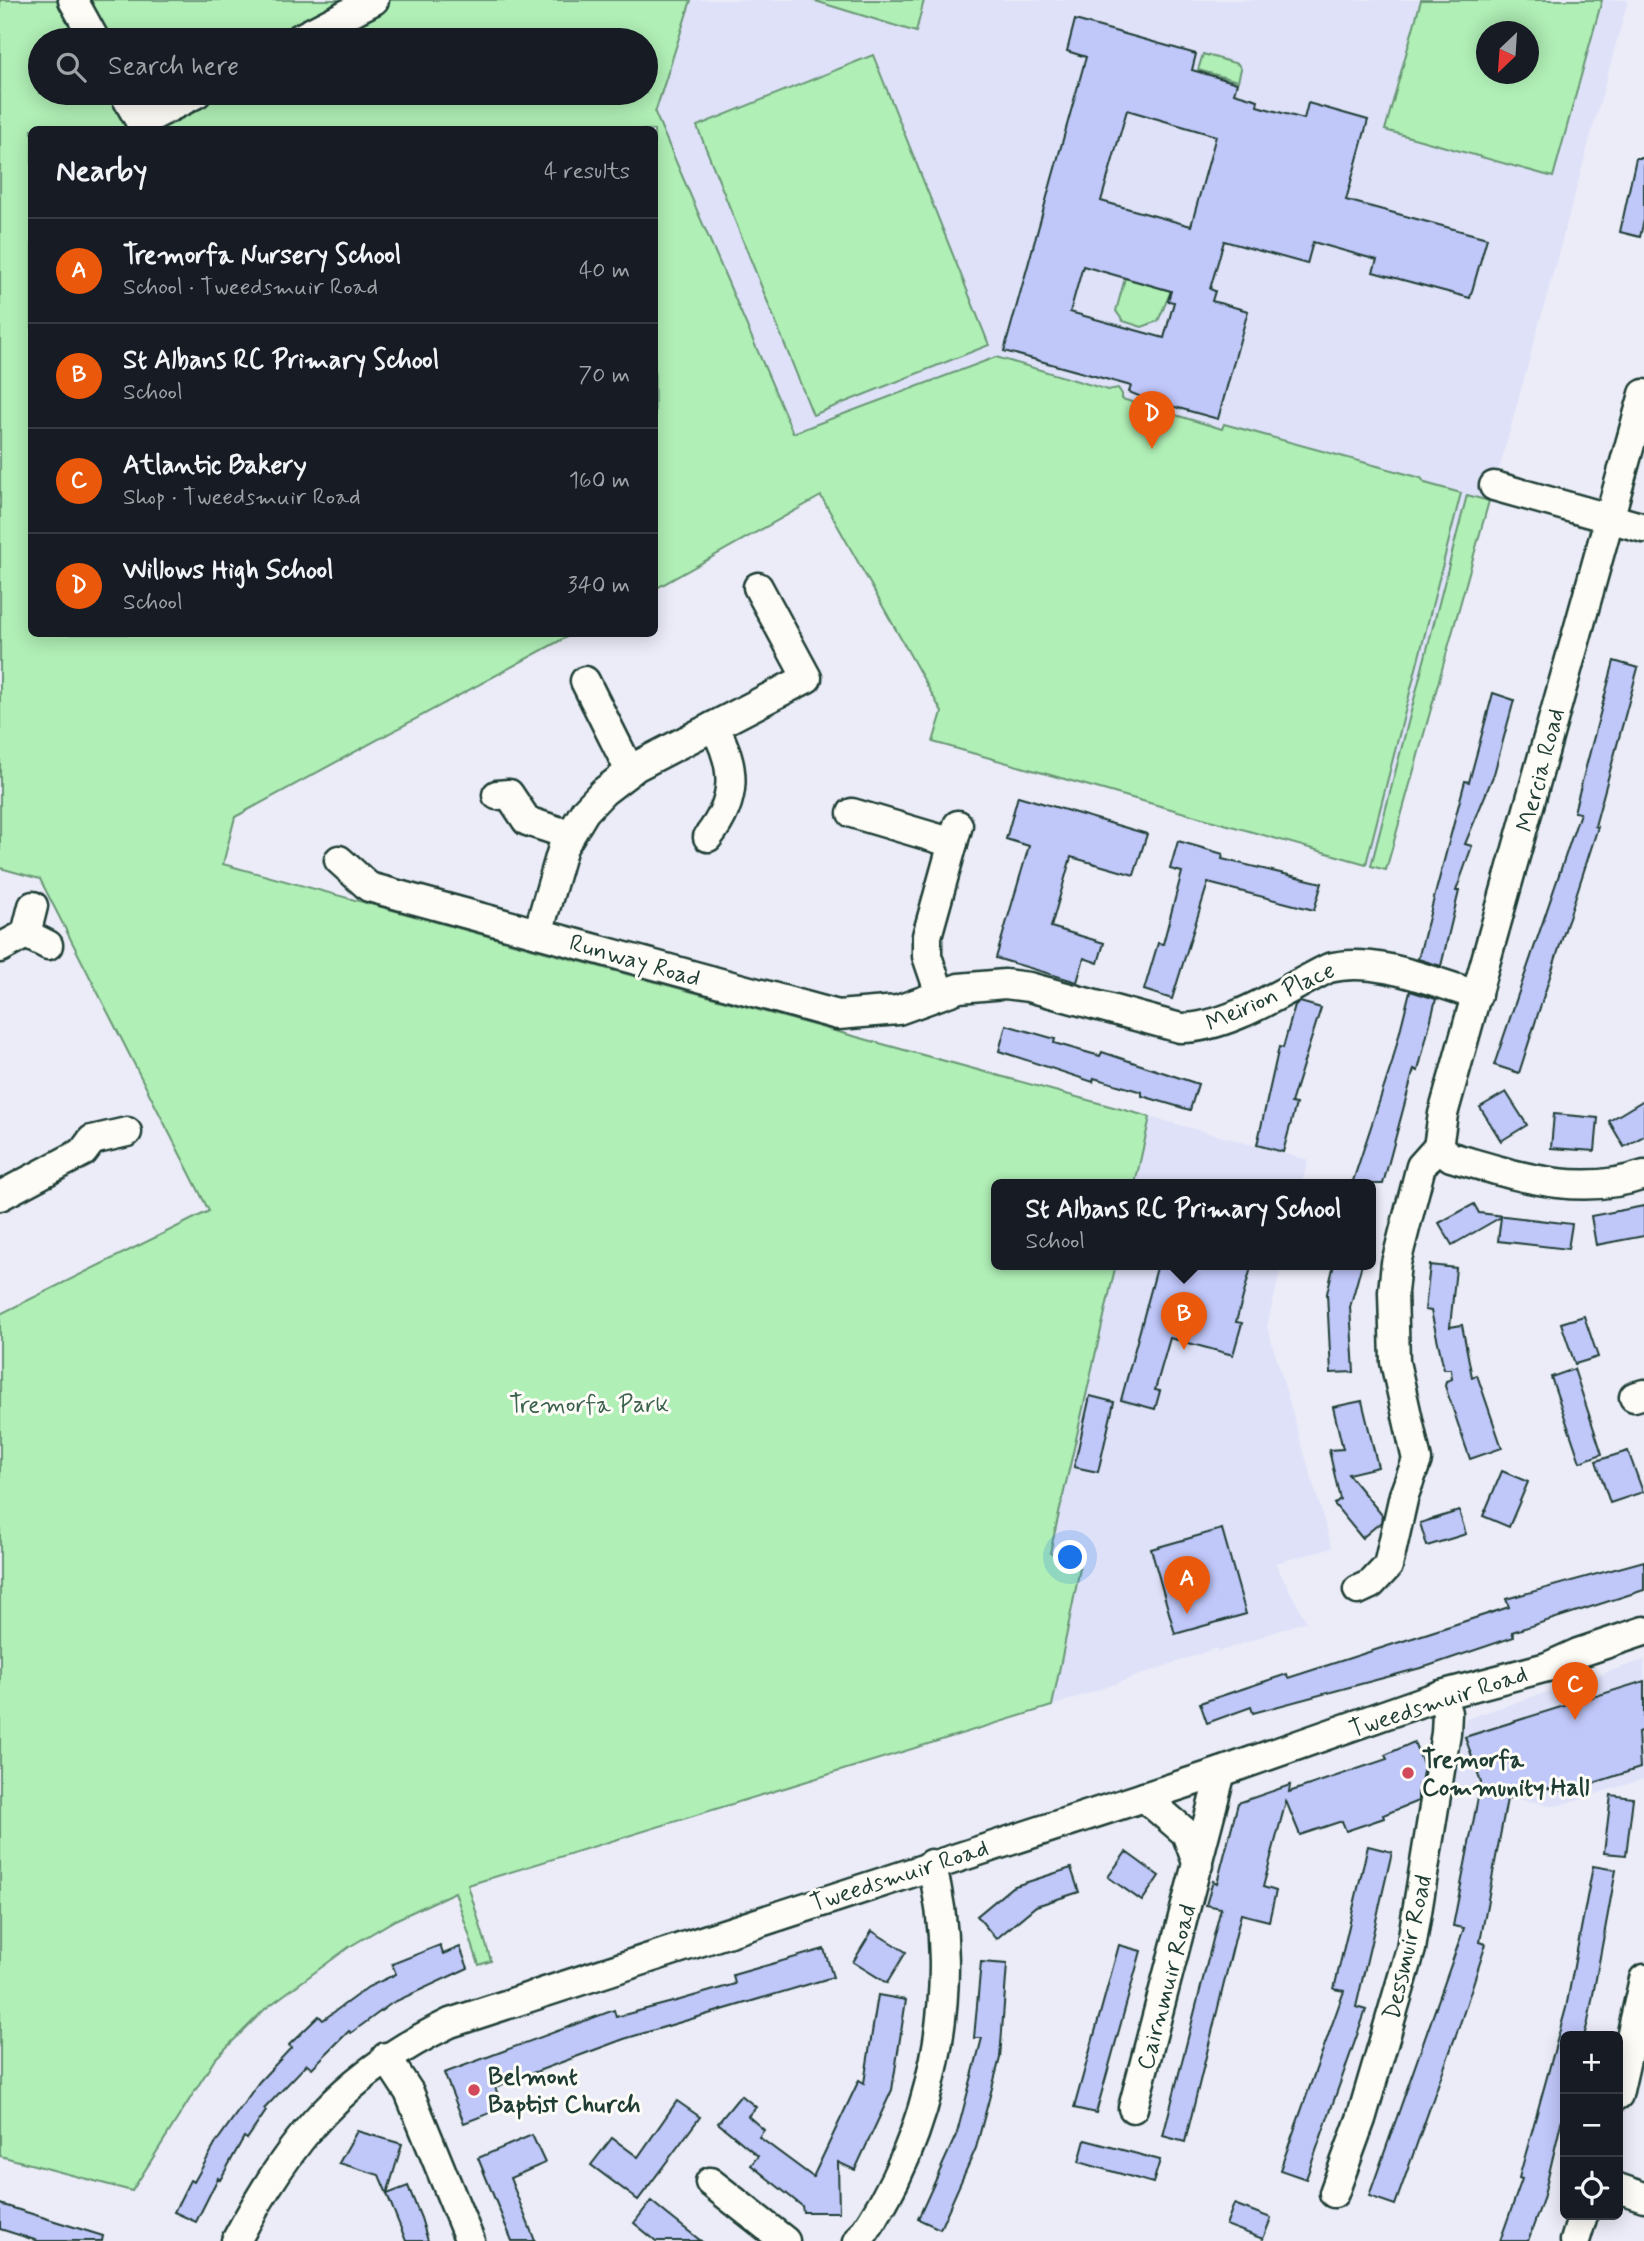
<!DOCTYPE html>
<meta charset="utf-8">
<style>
:root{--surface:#171b24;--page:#242831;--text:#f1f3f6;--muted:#9ea1a6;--line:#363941;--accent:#ea580c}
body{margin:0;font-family:Mynerve,sans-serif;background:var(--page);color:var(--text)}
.controls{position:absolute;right:21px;bottom:21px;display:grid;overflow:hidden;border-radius:10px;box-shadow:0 4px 18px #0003}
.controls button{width:63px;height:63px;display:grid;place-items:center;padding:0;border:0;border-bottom:2px solid var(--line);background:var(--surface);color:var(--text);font:35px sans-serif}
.compass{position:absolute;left:1476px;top:21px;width:63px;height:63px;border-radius:50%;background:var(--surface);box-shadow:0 4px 18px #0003;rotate:205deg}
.you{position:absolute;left:1071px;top:1558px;width:24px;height:24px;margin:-18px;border:5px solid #fff;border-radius:50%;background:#1a73e8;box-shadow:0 0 0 10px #1a73e833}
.badge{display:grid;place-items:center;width:46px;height:46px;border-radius:50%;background:var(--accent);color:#fff;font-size:23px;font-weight:700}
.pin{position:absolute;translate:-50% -58px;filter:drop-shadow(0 2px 4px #0008)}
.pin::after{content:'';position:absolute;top:37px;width:24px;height:21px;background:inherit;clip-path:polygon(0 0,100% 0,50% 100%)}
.popup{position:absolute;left:991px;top:1179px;width:385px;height:91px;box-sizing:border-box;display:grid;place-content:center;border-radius:10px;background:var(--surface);filter:drop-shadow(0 2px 5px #0005);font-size:23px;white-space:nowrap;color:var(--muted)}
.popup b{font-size:26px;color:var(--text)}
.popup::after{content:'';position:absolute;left:50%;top:100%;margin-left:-14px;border:14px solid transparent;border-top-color:var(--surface)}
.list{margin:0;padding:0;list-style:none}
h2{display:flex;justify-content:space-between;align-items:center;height:91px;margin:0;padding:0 28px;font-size:30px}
h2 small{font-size:23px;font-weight:400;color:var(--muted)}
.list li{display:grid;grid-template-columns:46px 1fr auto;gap:21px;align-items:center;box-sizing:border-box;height:105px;padding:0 28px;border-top:2px solid var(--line)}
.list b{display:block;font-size:26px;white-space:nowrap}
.list p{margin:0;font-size:23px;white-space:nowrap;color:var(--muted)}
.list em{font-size:23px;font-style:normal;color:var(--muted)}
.icon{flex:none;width:38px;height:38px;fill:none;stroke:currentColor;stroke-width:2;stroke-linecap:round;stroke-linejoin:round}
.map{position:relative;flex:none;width:1644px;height:2241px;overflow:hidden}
.search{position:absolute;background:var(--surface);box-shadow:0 4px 18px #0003;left:28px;top:28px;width:630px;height:77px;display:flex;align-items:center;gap:18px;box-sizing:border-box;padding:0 24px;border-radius:38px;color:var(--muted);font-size:26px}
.panel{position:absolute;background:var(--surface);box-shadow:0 4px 18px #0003;left:28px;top:126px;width:630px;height:511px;border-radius:10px}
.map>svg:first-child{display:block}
.built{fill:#dee1f8;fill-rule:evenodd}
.green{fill:#b0efb6;stroke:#689675;stroke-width:2;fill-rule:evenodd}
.building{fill:#c0c7f9;stroke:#1f3d34;stroke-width:2;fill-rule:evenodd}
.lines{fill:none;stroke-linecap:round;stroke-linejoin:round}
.minor-casing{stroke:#1f3d34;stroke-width:33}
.minor{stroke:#fdfcf7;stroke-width:28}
.poi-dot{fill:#d1495b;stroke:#fdfcf7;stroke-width:2.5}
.labels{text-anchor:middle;stroke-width:6;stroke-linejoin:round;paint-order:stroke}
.street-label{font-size:24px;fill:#1f3d34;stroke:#fdfcf7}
.park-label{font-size:24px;fill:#3c614e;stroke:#fdfcf7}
.poi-label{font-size:24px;font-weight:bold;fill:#1f3d34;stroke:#fdfcf7;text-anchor:start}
</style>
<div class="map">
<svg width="1644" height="2241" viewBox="0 0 1644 2241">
<rect width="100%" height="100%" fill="#ebecf8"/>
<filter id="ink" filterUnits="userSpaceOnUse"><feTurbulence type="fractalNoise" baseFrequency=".0143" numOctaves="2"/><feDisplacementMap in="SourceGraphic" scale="14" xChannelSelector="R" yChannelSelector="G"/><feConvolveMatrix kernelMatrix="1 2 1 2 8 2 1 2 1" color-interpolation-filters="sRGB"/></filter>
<g filter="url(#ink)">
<g class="built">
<path d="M691,0H1628L1498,473L1594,500L1586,528L1489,502L1386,870L933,742L942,712L821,496L655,113ZM1486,32H1528V74H1486Z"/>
<polygon points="1150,1117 1308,1160 1302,1184 1135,1184"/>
<polygon points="1116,1264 1282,1264 1267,1326 1332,1548 1275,1563 1306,1621 1218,1652 1216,1648 1052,1706 1080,1569 1050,1554"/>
<polygon points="1644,1660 1644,1779 1556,1806 1451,1787 1458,1739 1466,1719"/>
</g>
<g class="green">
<path d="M0,0H691L655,113L793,433L996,357L1108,390L1118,388L1122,394V399L1222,429L1224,424L1421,478L1425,483L1461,493L1366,864L933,742L942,712L821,496L655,589L654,130H32V634H572L235,817L223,864L1150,1117L1135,1184H997V1264H1116L1050,1553L1080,1568L1052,1706L468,1885L491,1961L479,1965L455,1892L395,1920L349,1947L265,2009L215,2059L132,2191L0,2156V1314L209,1211L40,879L0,868ZM40,40H646V93H40Z"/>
<polygon points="812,0 924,0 916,32"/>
<path d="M1421,0H1602L1553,177L1385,130ZM1486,32H1528V74H1486Z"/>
<polygon points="1203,54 1238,64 1241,69 1238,81 1198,70"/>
<polygon points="873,55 989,345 813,415 697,126"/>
<polygon points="1125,278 1171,291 1158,321 1142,327 1123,321 1116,311"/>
<polygon points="1467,495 1489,501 1386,870 1371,866"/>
</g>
<g class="building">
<path d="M1075,20L1196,54L1192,70L1237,83L1234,93L1258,100L1257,106L1304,119L1308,103L1368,120L1346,200L1487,238L1470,298L1373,272L1377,260L1313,242L1307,264L1224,241L1210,289L1215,291L1212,301L1248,311L1218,419L1146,399L1129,392L1131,386L1004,351L1086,57L1067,51ZM1127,110L1216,136L1191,226L1101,201ZM1083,266L1171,291L1168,301L1174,302L1164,338L1070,312Z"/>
<polygon points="1636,158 1644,158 1644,220 1640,237 1620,232"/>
<polygon points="1614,661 1638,668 1595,826 1598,827 1519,1073 1494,1065 1580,813 1574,812"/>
<polygon points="1493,693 1514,700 1494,774 1465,844 1472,846 1456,891 1459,891 1441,966 1418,959 1465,781 1469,782"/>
<polygon points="1018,796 1147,834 1134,875 1071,857 1051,927 1104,943 1098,963 1084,958 1077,982 996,958 1029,846 1006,839"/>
<polygon points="1178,841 1223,854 1222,859 1322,883 1314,910 1208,883 1172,999 1144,990 1158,943 1163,944 1182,872 1170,869"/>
<polygon points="1410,991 1436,999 1418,1071 1414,1069 1383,1184 1352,1184 1392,1063"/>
<polygon points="1300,1002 1321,1008 1291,1103 1296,1104 1283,1152 1257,1145 1279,1047 1283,1048 1295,1005"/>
<polygon points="1006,1025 1055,1039 1054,1043 1100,1056 1102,1052 1198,1084 1190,1110 1142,1096 1142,1092 1094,1078 1093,1082 999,1051"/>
<polygon points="1506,1092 1527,1125 1501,1141 1480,1107"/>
<polygon points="1644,1100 1644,1136 1624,1147 1609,1121"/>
<polygon points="1554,1114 1598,1118 1595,1151 1551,1148"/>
<polygon points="1474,1204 1479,1213 1572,1224 1568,1249 1498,1241 1501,1217 1452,1245 1439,1223"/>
<polygon points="1644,1206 1644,1236 1596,1245 1591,1216"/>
<polygon points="1158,1264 1252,1264 1236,1322 1242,1323 1233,1355 1170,1338 1155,1390 1160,1391 1155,1409 1121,1400"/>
<polygon points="1334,1264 1362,1264 1350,1307 1354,1372 1331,1373 1327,1293"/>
<polygon points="1430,1265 1456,1268 1450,1327 1462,1325 1472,1377 1477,1375 1502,1448 1470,1459 1445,1386 1446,1381 1452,1379 1451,1369 1444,1369 1431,1311 1425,1310"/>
<polygon points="1584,1316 1598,1357 1575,1364 1561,1323"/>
<polygon points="1574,1369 1602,1454 1580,1462 1551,1377"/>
<polygon points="1090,1396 1114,1402 1098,1472 1074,1467"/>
<polygon points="1362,1401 1378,1467 1348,1474 1382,1515 1381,1522 1362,1538 1334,1504 1340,1499 1329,1450 1343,1449 1333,1407"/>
<polygon points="1628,1451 1643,1492 1610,1503 1596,1461"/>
<polygon points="1502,1471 1528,1482 1509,1527 1483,1516"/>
<polygon points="1459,1511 1466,1534 1427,1546 1420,1523"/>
<polygon points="1222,1529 1246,1614 1175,1634 1151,1549"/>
<polygon points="1644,1561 1644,1590 1512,1632 1514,1637 1428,1666 1253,1713 1251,1707 1207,1723 1200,1703 1287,1674 1288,1678 1509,1607 1506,1599"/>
<polygon points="1644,1681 1644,1730 1638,1732 1640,1768 1566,1792 1543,1787 1507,1799 1480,1942 1486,1944 1462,2018 1395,2205 1369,2196 1464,1928 1453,1926 1481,1782 1465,1737"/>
<polygon points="1414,1742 1424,1766 1421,1783 1418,1785 1418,1801 1383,1815 1384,1818 1346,1831 1342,1821 1300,1835 1286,1801 1263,1887 1276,1891 1269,1921 1241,1914 1185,2142 1163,2136 1221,1908 1206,1905 1213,1881 1217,1883 1238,1803 1290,1785 1289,1792 1387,1759 1385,1755"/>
<polygon points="1611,1795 1633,1798 1626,1855 1604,1853"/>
<polygon points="1368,1846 1392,1852 1356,2007 1366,2010 1306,2179 1280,2170 1344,1991 1334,1989"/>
<polygon points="1126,1852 1159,1876 1142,1901 1108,1877"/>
<polygon points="1593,1866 1616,1870 1588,2022 1584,2036 1565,2036 1565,2106 1543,2199 1528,2241 1500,2241 1522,2179 1519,2178 1566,2008"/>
<polygon points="1071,1868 1079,1892 1036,1906 996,1939 977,1916 1012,1887"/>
<polygon points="872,1931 906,1952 887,1983 853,1962"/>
<polygon points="440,1945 443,1954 460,1947 468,1968 392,2003 351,2033 349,2031 312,2068 307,2064 264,2109 266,2111 247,2139 244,2137 220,2180 218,2178 196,2222 174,2212 190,2180 194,2182 217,2141 259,2082 291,2048 289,2045 319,2016 323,2020 368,1987 396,1974 392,1964"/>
<polygon points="1119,1945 1141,1951 1096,2113 1074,2108"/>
<polygon points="824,1949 833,1977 624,2039 495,2087 503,2108 464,2123 444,2073 614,2010 616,2017 680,2000 735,1984 733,1975"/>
<polygon points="981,1962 1007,1964 1000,2058 976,2148 940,2229 918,2219 957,2133 982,2038 974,2038"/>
<polygon points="878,1995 906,2000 892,2090 855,2170 838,2162 839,2212 803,2212 802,2206 751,2165 758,2156 718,2123 741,2095 756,2107 748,2116 764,2130 759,2137 813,2177 859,2080 864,2083"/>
<polygon points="677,2101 700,2117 638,2200 591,2165 612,2138 638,2157"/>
<polygon points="357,2131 402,2144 387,2194 379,2175 339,2163"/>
<polygon points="532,2135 545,2163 510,2178 535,2241 512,2241 478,2158"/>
<polygon points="1085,2140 1160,2160 1153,2183 1079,2162"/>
<polygon points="408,2186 421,2218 428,2241 406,2241 387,2194"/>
<polygon points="651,2201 668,2215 701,2241 656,2241 634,2223"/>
<polygon points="0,2204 103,2236 102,2241 38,2241 0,2229"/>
<polygon points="1234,2204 1271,2218 1263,2239 1226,2225"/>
</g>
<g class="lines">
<defs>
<g id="minor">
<polyline points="73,0 95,40"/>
<polyline points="297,40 374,0"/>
<polyline points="124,93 145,130"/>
<polyline points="141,122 197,93"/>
<polyline points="1494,486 1644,528"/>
<polyline points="585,681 630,771"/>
<polyline points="497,795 509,794 527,821 570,835"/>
<polyline points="852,813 953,843"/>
<path d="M708,837C738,799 736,766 714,726"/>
<path d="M339,860L369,887L838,1015L898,1010L959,988L1005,984L1029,987L1180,1028C1228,1029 1286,989 1329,968C1375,956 1433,982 1477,995"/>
<polyline points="538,933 563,847 585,811 603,792 637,766 807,678 758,587"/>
<polyline points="26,934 33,906"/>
<polyline points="26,934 48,945"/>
<polyline points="0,948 26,934"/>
<polyline points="940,994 927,956 927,936 958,825"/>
<polyline points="92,1140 127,1132"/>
<polyline points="1438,1147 1443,1114 1644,394"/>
<path d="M1438,1147L1451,1157C1515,1175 1577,1198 1644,1175"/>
<polyline points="0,1196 83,1152 92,1140"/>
<polyline points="1634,1397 1644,1394"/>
<polyline points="1358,1590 1371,1584 1388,1566 1404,1495 1417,1460 1395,1362 1393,1292 1396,1263 1421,1166 1438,1147"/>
<polyline points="1144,1797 1186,1833 1198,1865"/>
<polyline points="386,2057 409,2092 470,2241"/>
<polyline points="1618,2095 1644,1979"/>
<polyline points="1133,2108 1221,1772"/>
<polyline points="710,2182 785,2241"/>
<polyline points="1618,2188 1644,2197"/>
<polyline points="1334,2193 1361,2119 1411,1949 1446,1733 1447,1713 1441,1695"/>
<path d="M236,2241C290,2138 344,2074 450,2023L1221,1772L1441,1695L1547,1667L1578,1653L1644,1631"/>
<path d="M858,2241C932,2141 964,1984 931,1864"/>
<polyline points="1575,2241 1583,2215"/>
</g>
</defs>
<use href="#minor" class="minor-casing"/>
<use href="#minor" class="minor"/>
</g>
</g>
<g class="poi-dot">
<circle cx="1408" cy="1773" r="7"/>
<circle cx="474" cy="2090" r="7"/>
</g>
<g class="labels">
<g class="street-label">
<text transform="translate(1540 770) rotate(-75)" y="8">Mercia Road</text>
<text transform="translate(635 960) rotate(16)" y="8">Runway Road</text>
<text transform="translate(1270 996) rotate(-24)" y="8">Meirion Place</text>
<text transform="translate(1438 1701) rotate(-18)" y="8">Tweedsmuir Road</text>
<text transform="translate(899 1875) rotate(-18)" y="8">Tweedsmuir Road</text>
<text transform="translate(1407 1947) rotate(-77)" y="8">Dessmuir Road</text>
<text transform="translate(1166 1987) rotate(-75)" y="8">Cairnmuir Road</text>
</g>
<g class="park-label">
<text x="589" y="1412">Tremorfa Park</text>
</g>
<g class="poi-label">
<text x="1422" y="1767">Tremorfa<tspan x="1422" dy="28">Community Hall</tspan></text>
<text x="488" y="2084">Belmont<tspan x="488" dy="28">Baptist Church</tspan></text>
</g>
</g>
</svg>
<div class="controls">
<button>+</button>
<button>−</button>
<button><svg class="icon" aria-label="locate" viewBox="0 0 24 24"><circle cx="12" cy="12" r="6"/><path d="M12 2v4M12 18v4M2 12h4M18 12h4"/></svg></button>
</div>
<svg class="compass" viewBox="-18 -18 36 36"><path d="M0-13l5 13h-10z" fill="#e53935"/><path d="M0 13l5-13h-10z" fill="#9ea1a6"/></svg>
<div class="you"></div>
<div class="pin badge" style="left:1187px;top:1614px">A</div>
<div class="pin badge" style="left:1184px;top:1350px">B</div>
<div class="popup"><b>St Albans RC Primary School</b>School</div>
<div class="pin badge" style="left:1575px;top:1720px">C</div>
<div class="pin badge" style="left:1152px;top:449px">D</div>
<div class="search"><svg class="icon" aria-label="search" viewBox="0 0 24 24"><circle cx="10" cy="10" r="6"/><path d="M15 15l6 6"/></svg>Search here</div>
<section class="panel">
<h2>Nearby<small>4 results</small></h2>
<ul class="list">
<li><span class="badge">A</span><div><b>Tremorfa Nursery School</b><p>School · Tweedsmuir Road</p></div><em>40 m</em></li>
<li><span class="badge">B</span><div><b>St Albans RC Primary School</b><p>School</p></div><em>70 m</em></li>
<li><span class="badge">C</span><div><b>Atlantic Bakery</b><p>Shop · Tweedsmuir Road</p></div><em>160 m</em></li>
<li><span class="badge">D</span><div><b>Willows High School</b><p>School</p></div><em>340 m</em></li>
</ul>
</section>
</div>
